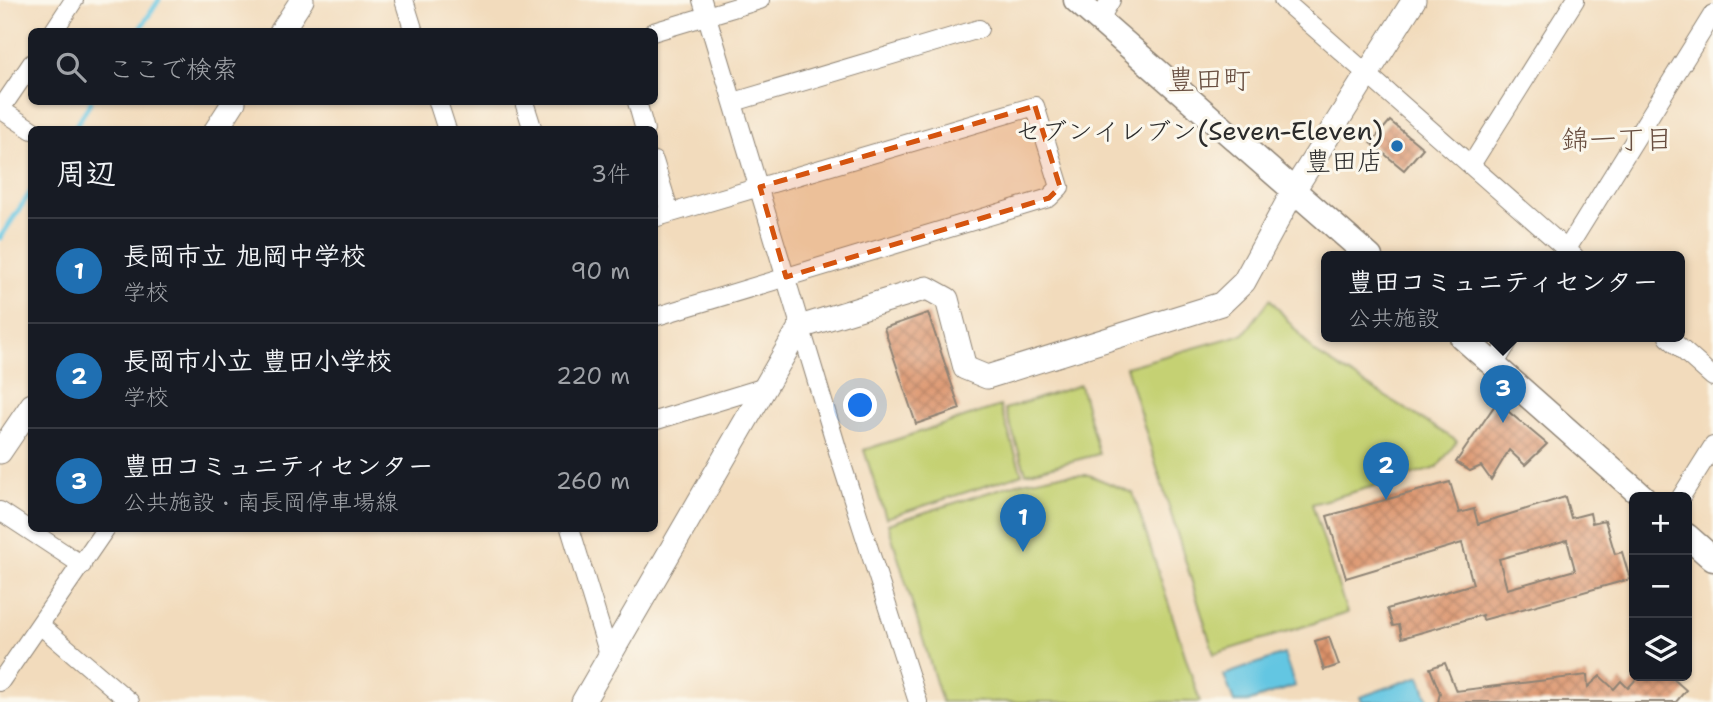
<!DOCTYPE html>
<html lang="ja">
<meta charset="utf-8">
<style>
:root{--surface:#171b24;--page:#242831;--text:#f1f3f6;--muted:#9ea1a6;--line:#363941;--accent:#1f6fb2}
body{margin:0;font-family:"Shantell Sans","Klee One",sans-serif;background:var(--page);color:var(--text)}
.controls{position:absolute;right:21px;bottom:21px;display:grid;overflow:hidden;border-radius:10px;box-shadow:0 2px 5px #0004}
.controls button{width:63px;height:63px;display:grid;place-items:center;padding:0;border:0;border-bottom:2px solid var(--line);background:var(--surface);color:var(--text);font:35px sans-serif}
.you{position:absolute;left:861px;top:406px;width:24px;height:24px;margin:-18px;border:5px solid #fff;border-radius:50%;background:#1a73e8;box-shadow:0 0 0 10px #1a73e833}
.badge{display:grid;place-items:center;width:46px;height:46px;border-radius:50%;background:var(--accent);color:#fff;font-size:23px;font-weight:700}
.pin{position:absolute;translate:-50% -58px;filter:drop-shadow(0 2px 4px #0008)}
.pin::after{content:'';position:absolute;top:37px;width:24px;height:21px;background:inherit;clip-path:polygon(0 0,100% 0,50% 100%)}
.popup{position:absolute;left:1321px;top:251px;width:364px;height:91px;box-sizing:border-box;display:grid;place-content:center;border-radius:10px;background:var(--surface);filter:drop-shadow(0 2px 5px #0005);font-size:23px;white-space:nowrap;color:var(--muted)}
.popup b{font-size:26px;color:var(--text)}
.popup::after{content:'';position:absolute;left:50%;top:100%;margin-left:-14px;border:14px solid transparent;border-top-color:var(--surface)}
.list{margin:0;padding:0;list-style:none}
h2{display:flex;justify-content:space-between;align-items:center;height:91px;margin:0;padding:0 28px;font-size:30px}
h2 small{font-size:23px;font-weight:400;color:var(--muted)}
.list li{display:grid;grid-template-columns:46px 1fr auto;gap:21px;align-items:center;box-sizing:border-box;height:105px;padding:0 28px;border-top:2px solid var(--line)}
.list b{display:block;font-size:26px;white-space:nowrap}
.list p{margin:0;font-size:23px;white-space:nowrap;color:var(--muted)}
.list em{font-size:23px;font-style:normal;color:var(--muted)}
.icon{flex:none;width:38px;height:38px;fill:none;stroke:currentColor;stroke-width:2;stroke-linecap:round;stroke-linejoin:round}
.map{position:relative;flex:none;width:1713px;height:702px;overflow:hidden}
.search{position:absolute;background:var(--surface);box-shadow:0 2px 5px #0004;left:28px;top:28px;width:630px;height:77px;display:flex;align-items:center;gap:18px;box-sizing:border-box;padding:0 24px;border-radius:10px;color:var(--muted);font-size:26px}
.panel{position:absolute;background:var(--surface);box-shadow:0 2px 5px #0004;left:28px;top:126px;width:630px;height:406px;border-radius:10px}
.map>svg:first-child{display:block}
.pitch{fill:#c5d173;stroke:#787e4f;stroke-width:2}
.water{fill:#64c6e2;stroke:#487886;stroke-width:2}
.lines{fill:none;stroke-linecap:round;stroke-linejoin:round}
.stream{stroke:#64c6e2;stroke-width:5}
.building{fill:url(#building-cross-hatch);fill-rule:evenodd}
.minor-casing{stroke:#8e8374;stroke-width:20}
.tertiary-casing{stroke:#8e8374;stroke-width:25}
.secondary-casing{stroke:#8e8374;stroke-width:27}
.minor{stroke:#fff;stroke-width:18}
.tertiary{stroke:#fff;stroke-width:23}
.secondary{stroke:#fff;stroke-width:24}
.marked{fill:#d5540f;fill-opacity:0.2;stroke:#d5540f;stroke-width:5;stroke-dasharray:14 9;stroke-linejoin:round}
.poi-dot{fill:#1f6fb2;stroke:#fbf7ec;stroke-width:2.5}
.labels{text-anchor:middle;stroke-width:6;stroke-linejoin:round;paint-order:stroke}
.poi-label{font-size:26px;fill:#2b2b2b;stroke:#fbf7ec;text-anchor:end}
.neighbourhood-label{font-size:28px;fill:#694f41;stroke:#fbf7ec}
</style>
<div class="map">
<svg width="1713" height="702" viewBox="0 0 1713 702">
<defs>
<pattern id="building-cross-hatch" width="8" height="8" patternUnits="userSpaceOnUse" patternTransform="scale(1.75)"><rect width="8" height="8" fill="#db9269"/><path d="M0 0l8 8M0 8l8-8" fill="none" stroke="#b27757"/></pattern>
</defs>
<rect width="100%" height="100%" fill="#fbf7ec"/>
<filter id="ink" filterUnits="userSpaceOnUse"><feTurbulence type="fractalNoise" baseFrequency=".0143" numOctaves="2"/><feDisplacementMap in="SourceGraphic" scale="14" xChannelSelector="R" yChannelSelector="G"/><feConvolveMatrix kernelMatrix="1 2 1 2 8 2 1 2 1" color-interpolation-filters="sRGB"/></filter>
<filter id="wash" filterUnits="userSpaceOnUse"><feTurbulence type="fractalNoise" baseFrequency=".00686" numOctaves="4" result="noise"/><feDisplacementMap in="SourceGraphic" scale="28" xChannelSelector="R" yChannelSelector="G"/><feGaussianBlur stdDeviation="1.57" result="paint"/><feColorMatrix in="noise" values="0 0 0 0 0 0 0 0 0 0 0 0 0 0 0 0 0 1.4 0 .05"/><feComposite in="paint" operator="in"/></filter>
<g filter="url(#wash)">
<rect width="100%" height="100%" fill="#f2dbbc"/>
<g class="pitch">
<polygon points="1270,299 1314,352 1457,441 1437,468 1312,504 1347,613 1214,654 1126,367 1244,334"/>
<polygon points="1080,385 1099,454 1026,473 1005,409"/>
<polygon points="1000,406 1022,474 886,518 864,450"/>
<polygon points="1056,475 1089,475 1133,493 1200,702 942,702 888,524 1018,483"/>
</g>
<g class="water">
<polygon points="1284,654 1295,686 1247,702 1234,702 1224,675"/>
<polygon points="1420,676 1429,702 1362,702 1360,697"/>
</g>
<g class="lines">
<g class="stream">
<polyline points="138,32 159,0"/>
<polyline points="73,130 91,102"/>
<polyline points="0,238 32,190"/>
</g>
</g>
<g id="blocks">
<g class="building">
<polygon points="1390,121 1423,148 1404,170 1371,143"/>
<polygon points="928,313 960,409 916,424 884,328"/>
<polygon points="1497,402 1547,444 1525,465 1509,450 1491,480 1481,466 1470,471 1456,462"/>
<path d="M1450,482L1459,513L1474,509L1478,524L1565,497L1571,518L1590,513L1592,523L1605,520L1615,554L1622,552L1630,579L1483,620L1482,615L1402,638L1399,625L1393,626L1387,609L1473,584L1462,543L1346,578L1327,516ZM1567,540L1575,570L1507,589L1499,559Z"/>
<polygon points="1329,637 1339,665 1324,670 1315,641"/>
<polygon points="1445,663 1456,691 1587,675 1588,687 1600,676 1614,689 1621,681 1628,688 1639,676 1670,676 1686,690 1676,702 1438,702 1440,693 1430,668"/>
</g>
</g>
</g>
<g filter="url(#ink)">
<use href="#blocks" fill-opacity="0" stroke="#8e8374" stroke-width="2"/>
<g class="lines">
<defs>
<g id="minor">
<polyline points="404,0 414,32"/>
<polyline points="702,0 843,468 918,702"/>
<polyline points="1283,0 1575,257"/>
<polyline points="1099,20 1111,0"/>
<polyline points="53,32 74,0"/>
<polyline points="653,32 760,0"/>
<polyline points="438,102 447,130"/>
<polyline points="524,102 533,130"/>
<polyline points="637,102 645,130"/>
<polyline points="734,102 979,29"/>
<polyline points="0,109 32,130"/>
<polyline points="0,110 32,63"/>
<polyline points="654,161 670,213"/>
<polyline points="1471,165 1575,0"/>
<polyline points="654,218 1035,106 1060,187 1049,198 654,317"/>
<polyline points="1562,257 1713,14"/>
<polyline points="1668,337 1713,377"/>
<polyline points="1494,365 1511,337"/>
<polyline points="654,421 765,387"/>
<polyline points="1681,497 1713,446"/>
<polyline points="0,511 82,565"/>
<polyline points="570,528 609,655"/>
<polyline points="40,625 130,702"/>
<polyline points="0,682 106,528"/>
</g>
<g id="tertiary">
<polyline points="281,32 302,0"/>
<polyline points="216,130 234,102"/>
<polyline points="0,452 32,405"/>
<polyline points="583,702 800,327 927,288 947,299 965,368 987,377 1221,304 1244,282 1294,190 1414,0"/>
</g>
<g id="secondary">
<polyline points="1076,0 1370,257"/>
<polyline points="1462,337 1643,497"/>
<polyline points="1687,536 1713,559"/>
</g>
</defs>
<use href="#minor" class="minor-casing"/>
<use href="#tertiary" class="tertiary-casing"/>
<use href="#secondary" class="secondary-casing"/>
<use href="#minor" class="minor"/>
<use href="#tertiary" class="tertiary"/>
<use href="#secondary" class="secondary"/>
</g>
</g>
<path class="marked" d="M1035,106L1060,187L1049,198L786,277L760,187Z"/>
<circle class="poi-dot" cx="1397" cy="146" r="7"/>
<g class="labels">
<g class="poi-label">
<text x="1383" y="140">セブンイレブン(Seven-Eleven)<tspan x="1383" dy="30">豊田店</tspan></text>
</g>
<g class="neighbourhood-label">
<text x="1209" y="89">豊田町</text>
<text x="1617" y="149">錦一丁目</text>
</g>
</g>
</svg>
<div class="controls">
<button>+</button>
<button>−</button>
<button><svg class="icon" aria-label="layers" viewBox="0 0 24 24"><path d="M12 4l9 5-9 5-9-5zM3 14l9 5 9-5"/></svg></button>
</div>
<div class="you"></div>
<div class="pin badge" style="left:1023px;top:552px">1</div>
<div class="pin badge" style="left:1386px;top:500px">2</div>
<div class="pin badge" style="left:1503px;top:423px">3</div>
<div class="popup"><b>豊田コミュニティセンター</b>公共施設</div>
<div class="search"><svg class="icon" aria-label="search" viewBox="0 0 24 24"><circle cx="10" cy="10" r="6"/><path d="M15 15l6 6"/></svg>ここで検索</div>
<section class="panel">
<h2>周辺<small>3件</small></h2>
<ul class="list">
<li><span class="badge">1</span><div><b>長岡市立 旭岡中学校</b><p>学校</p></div><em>90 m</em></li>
<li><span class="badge">2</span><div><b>長岡市小立 豊田小学校</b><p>学校</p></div><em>220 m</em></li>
<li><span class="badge">3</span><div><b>豊田コミュニティセンター</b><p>公共施設 · 南長岡停車場線</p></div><em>260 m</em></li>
</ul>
</section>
</div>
